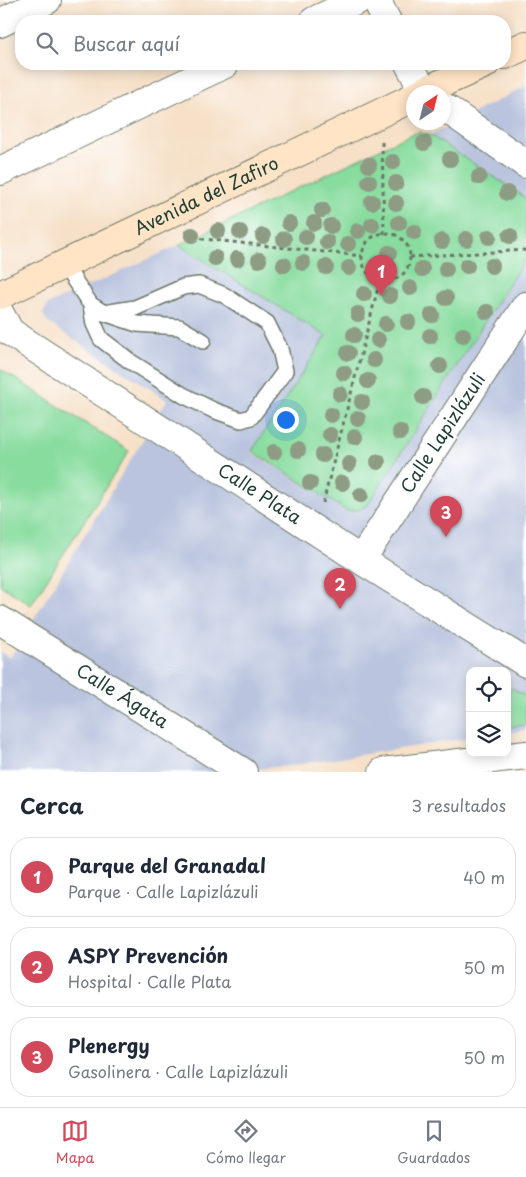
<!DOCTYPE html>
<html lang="es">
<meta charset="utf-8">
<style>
:root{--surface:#fff;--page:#f6f6f7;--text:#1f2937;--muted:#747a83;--line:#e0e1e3;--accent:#d1495b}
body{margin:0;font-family:"Playpen Sans",sans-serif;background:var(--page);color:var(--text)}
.controls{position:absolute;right:15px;bottom:15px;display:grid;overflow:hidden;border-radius:10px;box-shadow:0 2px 12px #0003}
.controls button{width:45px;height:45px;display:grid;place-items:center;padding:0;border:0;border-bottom:1px solid var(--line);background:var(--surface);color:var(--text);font:25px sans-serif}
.compass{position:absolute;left:406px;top:85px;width:45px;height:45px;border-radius:50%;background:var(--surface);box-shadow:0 2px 12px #0003;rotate:35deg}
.you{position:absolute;left:285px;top:419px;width:18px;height:18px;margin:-12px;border:4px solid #fff;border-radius:50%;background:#1a73e8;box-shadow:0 0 0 8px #1a73e833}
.badge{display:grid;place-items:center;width:32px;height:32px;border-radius:50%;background:var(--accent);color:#fff;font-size:16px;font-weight:700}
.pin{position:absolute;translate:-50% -41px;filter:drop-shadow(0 1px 2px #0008)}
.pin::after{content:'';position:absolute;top:26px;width:18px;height:15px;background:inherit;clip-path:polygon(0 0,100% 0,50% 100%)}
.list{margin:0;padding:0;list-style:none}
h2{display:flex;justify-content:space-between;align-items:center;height:65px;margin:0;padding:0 20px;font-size:21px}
h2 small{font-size:16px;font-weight:400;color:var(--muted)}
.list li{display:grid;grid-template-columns:32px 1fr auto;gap:15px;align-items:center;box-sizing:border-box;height:80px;margin:0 10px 10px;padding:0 10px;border:1px solid var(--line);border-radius:20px}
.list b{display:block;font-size:19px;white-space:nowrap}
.list p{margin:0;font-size:16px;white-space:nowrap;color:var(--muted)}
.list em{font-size:16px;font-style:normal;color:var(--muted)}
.icon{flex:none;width:28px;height:28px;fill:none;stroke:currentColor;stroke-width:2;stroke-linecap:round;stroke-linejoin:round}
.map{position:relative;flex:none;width:526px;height:772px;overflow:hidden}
.search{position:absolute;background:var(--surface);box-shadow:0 2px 12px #0003;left:15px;right:15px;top:15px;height:55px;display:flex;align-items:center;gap:12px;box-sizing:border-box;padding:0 18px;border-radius:20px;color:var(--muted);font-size:19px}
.sheet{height:335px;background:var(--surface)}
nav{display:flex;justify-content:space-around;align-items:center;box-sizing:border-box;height:70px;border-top:1px solid var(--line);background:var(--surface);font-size:14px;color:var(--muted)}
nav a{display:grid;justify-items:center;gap:2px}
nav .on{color:var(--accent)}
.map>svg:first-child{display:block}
.industrial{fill:#bac4de}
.green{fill:#87dc9e;stroke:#538c69}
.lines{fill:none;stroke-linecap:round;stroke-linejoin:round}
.service-casing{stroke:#6a7667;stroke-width:18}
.minor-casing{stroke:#6a7667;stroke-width:30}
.tertiary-casing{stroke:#6a7667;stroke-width:30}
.secondary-casing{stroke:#6a7667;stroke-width:30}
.path{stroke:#6a7667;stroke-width:3;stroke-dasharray:4 4;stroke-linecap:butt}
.service{stroke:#fff;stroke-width:15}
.minor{stroke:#fff;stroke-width:28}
.tertiary{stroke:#fff;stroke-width:28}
.secondary{stroke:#ffe4c6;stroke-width:28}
.tree{fill:#8e9c84}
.labels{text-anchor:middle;stroke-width:4;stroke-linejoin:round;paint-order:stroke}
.street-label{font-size:18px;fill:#1f3d34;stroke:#fff}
</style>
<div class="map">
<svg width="526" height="772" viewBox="0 0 526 772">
<rect width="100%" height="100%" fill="#fff"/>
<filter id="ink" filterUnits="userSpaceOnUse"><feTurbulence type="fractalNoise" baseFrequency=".02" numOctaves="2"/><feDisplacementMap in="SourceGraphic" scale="10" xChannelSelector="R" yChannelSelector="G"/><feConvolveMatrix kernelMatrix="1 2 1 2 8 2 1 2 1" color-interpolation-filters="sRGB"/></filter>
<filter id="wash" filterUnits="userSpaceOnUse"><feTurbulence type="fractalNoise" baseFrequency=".0096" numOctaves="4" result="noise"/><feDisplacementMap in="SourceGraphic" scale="20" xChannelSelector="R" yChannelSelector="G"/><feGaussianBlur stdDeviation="1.12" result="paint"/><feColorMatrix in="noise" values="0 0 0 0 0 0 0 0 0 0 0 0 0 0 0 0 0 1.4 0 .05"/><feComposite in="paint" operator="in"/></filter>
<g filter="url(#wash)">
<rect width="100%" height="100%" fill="#f6e0c7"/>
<g class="industrial">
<polygon points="526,86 526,198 430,135"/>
<polygon points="179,245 326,336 251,452 347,511 357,510 367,506 526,257 526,730 507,733 507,671 470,671 470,738 288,766 224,772 0,772 0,652 10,658 167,400 47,322 43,314 47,305"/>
</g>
<g class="green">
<polygon points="419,132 430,135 526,198 526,257 367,506 357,510 347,511 252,451 326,336 179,245 409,135"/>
<polygon points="0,369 129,451 31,605 0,585"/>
<polygon points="512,688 526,697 526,725 507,727 507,695"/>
</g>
</g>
<g filter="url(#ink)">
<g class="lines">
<defs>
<g id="service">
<polyline points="64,265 91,305 104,313 137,324 179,327 203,341"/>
<polyline points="91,305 94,324 101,339 131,362 183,395 213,410 241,420 251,417 285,371 280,349 267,323 224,295 199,285 183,287 135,308 104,313"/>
</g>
<g id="minor">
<polyline points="376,0 387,21"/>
<polyline points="314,21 358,0"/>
<polyline points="0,23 47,0"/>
<polyline points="409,64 424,92"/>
<polyline points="444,107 526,164"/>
<polyline points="0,171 225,64"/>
<path id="s1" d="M0,314L10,332L361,560L526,663"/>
<path id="s2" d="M361,560L526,306"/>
</g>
<g id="tertiary">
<path id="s3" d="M0,620L243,772"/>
<polyline points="383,772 526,755"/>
</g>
<g id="secondary">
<polyline points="505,55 526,45"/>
<polyline points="422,92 485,64"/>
<path id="s4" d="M0,295L414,97"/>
</g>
</defs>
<use href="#service" class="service-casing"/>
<use href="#minor" class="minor-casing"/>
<use href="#tertiary" class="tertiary-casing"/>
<use href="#secondary" class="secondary-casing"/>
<g class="path">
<polyline points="382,142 384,234"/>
<circle cx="386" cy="257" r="24"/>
<polyline points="185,237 362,256"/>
<polyline points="410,257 526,250"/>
<polyline points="323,503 380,280"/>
</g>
<use href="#service" class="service"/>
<use href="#minor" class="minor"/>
<use href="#tertiary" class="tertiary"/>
<use href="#secondary" class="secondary"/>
</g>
<g class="tree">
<circle cx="424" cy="143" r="8"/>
<circle cx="450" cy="159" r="8"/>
<circle cx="393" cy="162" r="8"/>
<circle cx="369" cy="165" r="8"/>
<circle cx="479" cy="177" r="8"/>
<circle cx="369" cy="182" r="8"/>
<circle cx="396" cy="183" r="8"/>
<circle cx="507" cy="193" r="8"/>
<circle cx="372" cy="202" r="8"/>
<circle cx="396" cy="203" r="8"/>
<circle cx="322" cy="210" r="8"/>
<circle cx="289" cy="223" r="8"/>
<circle cx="314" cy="223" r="8"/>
<circle cx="399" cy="223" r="8"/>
<circle cx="372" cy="225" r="8"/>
<circle cx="331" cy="226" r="8"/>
<circle cx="218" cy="231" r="8"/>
<circle cx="358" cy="231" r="8"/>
<circle cx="240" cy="232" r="8"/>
<circle cx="414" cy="232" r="8"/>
<circle cx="192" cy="235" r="8"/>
<circle cx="263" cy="236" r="8"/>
<circle cx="510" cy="236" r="8"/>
<circle cx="306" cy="237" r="8"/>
<circle cx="489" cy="237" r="8"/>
<circle cx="284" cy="239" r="8"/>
<circle cx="466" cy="239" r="8"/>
<circle cx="442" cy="241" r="8"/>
<circle cx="327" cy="242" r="8"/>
<circle cx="348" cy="244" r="8"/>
<circle cx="389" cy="253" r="8"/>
<circle cx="215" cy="258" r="8"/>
<circle cx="237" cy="259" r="8"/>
<circle cx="259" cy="260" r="8"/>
<circle cx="303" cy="263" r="8"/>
<circle cx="284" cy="265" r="8"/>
<circle cx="378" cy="266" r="8"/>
<circle cx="467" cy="266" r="8"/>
<circle cx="492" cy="266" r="8"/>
<circle cx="326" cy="267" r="8"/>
<circle cx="349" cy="268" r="8"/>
<circle cx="422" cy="269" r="8"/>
<circle cx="446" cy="269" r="8"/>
<circle cx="410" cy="288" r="8"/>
<circle cx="364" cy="294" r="8"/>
<circle cx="390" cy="296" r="8"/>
<circle cx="446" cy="298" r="8"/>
<circle cx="487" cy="312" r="8"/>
<circle cx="358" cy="314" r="8"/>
<circle cx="432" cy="315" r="8"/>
<circle cx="408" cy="322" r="8"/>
<circle cx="386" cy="324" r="8"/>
<circle cx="354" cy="335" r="8"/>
<circle cx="463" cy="335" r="8"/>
<circle cx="430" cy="336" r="8"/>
<circle cx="378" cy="340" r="8"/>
<circle cx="348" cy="353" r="8"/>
<circle cx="374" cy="360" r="8"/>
<circle cx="440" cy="366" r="8"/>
<circle cx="344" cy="373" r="8"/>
<circle cx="368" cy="381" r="8"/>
<circle cx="340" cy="394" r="8"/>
<circle cx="423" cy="397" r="8"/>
<circle cx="362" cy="402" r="8"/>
<circle cx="331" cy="415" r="8"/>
<circle cx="358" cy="419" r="8"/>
<circle cx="400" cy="432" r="8"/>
<circle cx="330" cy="435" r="8"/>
<circle cx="355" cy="437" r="8"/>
<circle cx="298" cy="450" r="8"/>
<circle cx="274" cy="452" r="8"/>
<circle cx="323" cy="455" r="8"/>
<circle cx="378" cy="462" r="8"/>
<circle cx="349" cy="464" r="8"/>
<circle cx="310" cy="483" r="8"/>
<circle cx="342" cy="483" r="8"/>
<circle cx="361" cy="495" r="8"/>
</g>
</g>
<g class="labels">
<g class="street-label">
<text dy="6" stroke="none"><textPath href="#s4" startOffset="229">Avenida del Zafiro</textPath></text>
<text dy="6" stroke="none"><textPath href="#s2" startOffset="151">Calle Lapizlázuli</textPath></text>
<text dy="6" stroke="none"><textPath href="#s1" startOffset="318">Calle Plata</textPath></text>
<text dy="6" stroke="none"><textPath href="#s3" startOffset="144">Calle Ágata</textPath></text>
</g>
</g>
</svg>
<div class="controls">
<button><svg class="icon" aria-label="locate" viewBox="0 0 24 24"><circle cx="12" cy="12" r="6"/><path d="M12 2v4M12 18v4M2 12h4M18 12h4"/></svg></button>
<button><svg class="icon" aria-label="layers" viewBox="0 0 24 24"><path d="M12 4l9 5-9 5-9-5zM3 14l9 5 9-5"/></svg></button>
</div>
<svg class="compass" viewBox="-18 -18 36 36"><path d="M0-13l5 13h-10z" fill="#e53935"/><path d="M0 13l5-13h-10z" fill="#747a83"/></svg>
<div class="you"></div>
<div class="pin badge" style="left:381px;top:296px">1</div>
<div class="pin badge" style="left:340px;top:609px">2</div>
<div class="pin badge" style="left:446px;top:537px">3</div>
<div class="search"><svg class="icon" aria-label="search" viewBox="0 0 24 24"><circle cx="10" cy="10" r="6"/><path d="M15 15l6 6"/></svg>Buscar aquí</div>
</div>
<section class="sheet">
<h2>Cerca<small>3 resultados</small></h2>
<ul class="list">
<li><span class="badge">1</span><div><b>Parque del Granadal</b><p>Parque · Calle Lapizlázuli</p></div><em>40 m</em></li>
<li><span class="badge">2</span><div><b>ASPY Prevención</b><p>Hospital · Calle Plata</p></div><em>50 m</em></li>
<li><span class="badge">3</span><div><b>Plenergy</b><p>Gasolinera · Calle Lapizlázuli</p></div><em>50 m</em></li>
</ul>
</section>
<nav>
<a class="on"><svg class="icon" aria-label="map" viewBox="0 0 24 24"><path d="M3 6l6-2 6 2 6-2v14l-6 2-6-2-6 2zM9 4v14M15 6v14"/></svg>Mapa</a>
<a><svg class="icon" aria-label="directions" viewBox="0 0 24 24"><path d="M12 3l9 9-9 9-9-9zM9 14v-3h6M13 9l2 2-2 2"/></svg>Cómo llegar</a>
<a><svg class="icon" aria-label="saved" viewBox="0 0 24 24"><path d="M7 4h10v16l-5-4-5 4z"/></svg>Guardados</a>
</nav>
